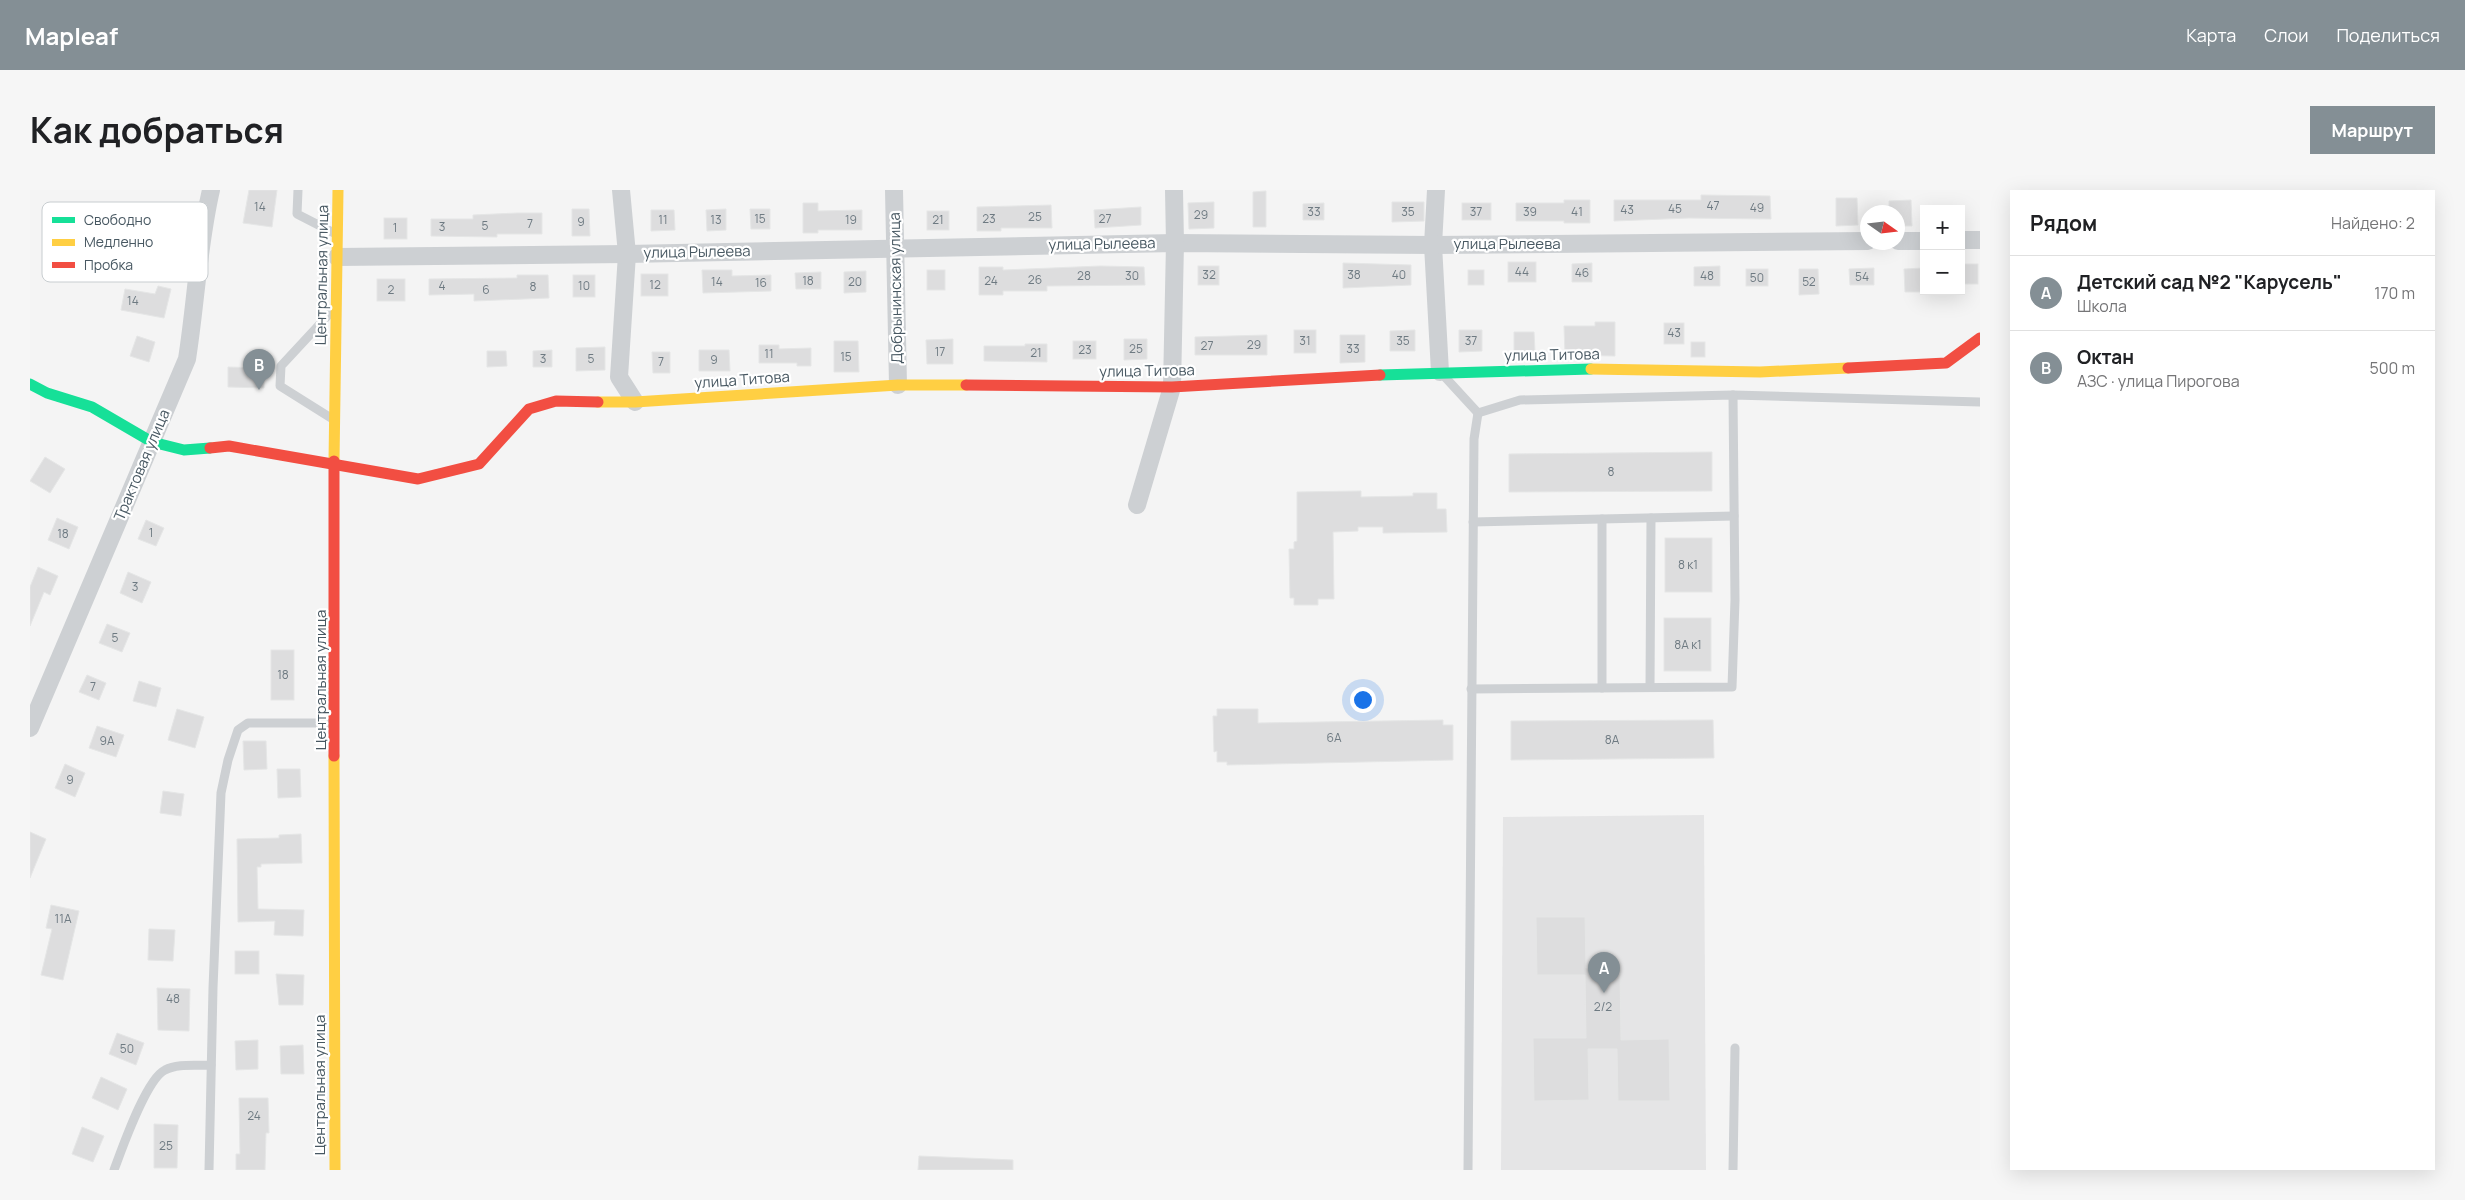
<!DOCTYPE html>
<html lang="ru">
<meta charset="utf-8">
<style>
:root{--surface:#fff;--page:#f6f6f6;--text:#202124;--muted:#757577;--line:#e0e0e0;--accent:#848f95}
body{margin:0;font-family:Manrope,sans-serif;background:var(--page);color:var(--text)}
.controls{position:absolute;right:15px;top:15px;display:grid;overflow:hidden;border-radius:0px;box-shadow:0 5px 20px #0002}
.controls button{width:45px;height:45px;display:grid;place-items:center;padding:0;border:0;border-bottom:1px solid var(--line);background:var(--surface);color:var(--text);font:25px sans-serif}
.compass{position:absolute;left:1830px;top:15px;width:45px;height:45px;border-radius:50%;background:var(--surface);box-shadow:0 5px 20px #0002;rotate:104deg}
.you{position:absolute;left:1332px;top:509px;width:18px;height:18px;margin:-12px;border:4px solid #fff;border-radius:50%;background:#1a73e8;box-shadow:0 0 0 8px #1a73e833}
.badge{display:grid;place-items:center;width:32px;height:32px;border-radius:50%;background:var(--accent);color:#fff;font-size:16px;font-weight:700}
.pin{position:absolute;translate:-50% -41px;filter:drop-shadow(0 1px 2px #0008)}
.pin::after{content:'';position:absolute;top:26px;width:18px;height:15px;background:inherit;clip-path:polygon(0 0,100% 0,50% 100%)}
.list{margin:0;padding:0;list-style:none}
h2{display:flex;justify-content:space-between;align-items:center;height:65px;margin:0;padding:0 20px;font-size:21px}
h2 small{font-size:16px;font-weight:400;color:var(--muted)}
.list li{display:grid;grid-template-columns:32px 1fr auto;gap:15px;align-items:center;box-sizing:border-box;height:75px;padding:0 20px;border-top:1px solid var(--line)}
.list b{display:block;font-size:19px;white-space:nowrap}
.list p{margin:0;font-size:16px;white-space:nowrap;color:var(--muted)}
.list em{font-size:16px;font-style:normal;color:var(--muted)}
.map{position:relative;flex:none;width:1950px;height:980px;overflow:hidden;border-radius:0px}
header{display:flex;align-items:center;gap:30px;box-sizing:border-box;height:70px;padding:0 25px;background:var(--accent);color:#fff}
header strong{font-size:24px}
nav{display:flex;gap:28px;margin-inline-start:auto;font-size:18px}
.intro{display:flex;align-items:center;justify-content:space-between;box-sizing:border-box;height:120px;padding:0 30px}
h1{margin:0;font-size:35px}
.button{padding:12px 22px;border-radius:0px;background:var(--accent);color:#fff;font-size:18px;font-weight:700}
main{display:flex;gap:30px;padding:0 30px}
aside{flex:1;background:var(--surface);border-radius:0px;box-shadow:0 5px 20px #0002}
.map>svg:first-child{display:block}
.education{fill:#e5e5e6}
.building{fill:#ddddde;stroke:#e5e6e6}
.lines{fill:none;stroke-linecap:round;stroke-linejoin:round}
.lane{stroke:#cdd0d3;stroke-width:9}
.street{stroke:#cdd0d3;stroke-width:18}
.fast{stroke:#16e098;stroke-width:11}
.slow{stroke:#ffcf43;stroke-width:11}
.jam{stroke:#f24e42;stroke-width:11}
.labels{text-anchor:middle;stroke-width:4.5;stroke-linejoin:round;paint-order:stroke}
.number-label{font-size:12px;fill:#6e7a82}
.street-label{font-size:15px;fill:#485862;stroke:#fff}
.key{fill:#fff;stroke:#c8cdd0;stroke-width:1}
.key-label{font-size:14px;fill:#485862}
</style>
<header>
<strong>Mapleaf</strong>
<nav><a>Карта</a><a>Слои</a><a>Поделиться</a></nav>
</header>
<div class="intro"><h1>Как добраться</h1><a class="button">Маршрут</a></div>
<main>
<div class="map">
<svg width="1950" height="980" viewBox="0 0 1950 980">
<rect width="100%" height="100%" fill="#f4f4f4"/>
<polygon class="education" points="1674,625 1676,980 1471,980 1473,627"/>
<g class="building">
<polygon points="219,0 247,0 242,37 213,33"/>
<polygon points="1236,1 1236,37 1223,37 1223,2"/>
<polygon points="1671,5 1740,6 1741,29 1659,28 1584,31 1584,10 1671,10"/>
<polygon points="1806,8 1827,8 1828,35 1806,36"/>
<polygon points="1534,10 1560,10 1560,33 1534,33 1534,31 1486,31 1486,13 1534,13"/>
<polygon points="1881,10 1882,36 1868,36 1868,22 1859,22 1859,11"/>
<polygon points="1184,12 1184,38 1159,39 1158,13"/>
<polygon points="1362,12 1394,12 1394,31 1362,32"/>
<polygon points="773,13 788,13 788,21 832,20 832,40 788,40 788,43 773,43"/>
<polygon points="1294,13 1294,30 1273,30 1273,14"/>
<rect x="1432" y="13" width="29" height="17"/>
<polygon points="1021,15 1022,38 971,38 971,41 947,41 947,17"/>
<polygon points="1111,17 1111,35 1065,38 1064,20"/>
<polygon points="542,19 559,19 560,46 542,46"/>
<polygon points="696,19 696,40 677,41 676,20"/>
<polygon points="720,19 740,19 740,39 721,39"/>
<polygon points="621,20 644,20 645,40 621,41"/>
<rect x="897" y="21" width="22" height="19"/>
<polygon points="487,23 512,23 512,44 467,44 467,47 401,46 401,29 443,29 443,25"/>
<rect x="354" y="28" width="23" height="21"/>
<rect x="1478" y="72" width="28" height="20"/>
<polygon points="1313,73 1381,75 1381,95 1313,98"/>
<polygon points="1562,73 1562,92 1542,92 1542,74"/>
<rect x="1931" y="74" width="17" height="20"/>
<polygon points="1070,76 1114,77 1115,95 1017,96 1017,101 973,101 973,105 949,105 949,77 973,77 973,80"/>
<rect x="1168" y="76" width="21" height="19"/>
<polygon points="1690,76 1690,96 1664,96 1664,77"/>
<polygon points="1844,78 1844,95 1820,95 1819,79"/>
<polygon points="1894,78 1894,102 1875,102 1874,79"/>
<rect x="1716" y="79" width="22" height="17"/>
<polygon points="1769,79 1788,79 1789,104 1769,105"/>
<polygon points="672,80 702,80 702,86 741,85 741,101 673,103"/>
<rect x="897" y="80" width="18" height="20"/>
<rect x="1438" y="80" width="16" height="15"/>
<polygon points="836,81 836,102 814,103 814,82"/>
<polygon points="791,82 791,99 766,99 765,83"/>
<rect x="611" y="84" width="27" height="22"/>
<polygon points="487,85 518,85 519,108 444,111 444,104 399,105 399,89 487,88"/>
<rect x="543" y="85" width="22" height="22"/>
<rect x="347" y="89" width="28" height="22"/>
<polygon points="128,96 141,99 134,128 91,120 95,99 125,104"/>
<polygon points="1565,132 1585,132 1585,166 1535,165 1534,136 1565,136"/>
<rect x="1634" y="133" width="20" height="21"/>
<rect x="1264" y="140" width="22" height="23"/>
<polygon points="1385,140 1385,161 1360,161 1360,141"/>
<polygon points="1429,140 1452,140 1452,161 1429,162"/>
<polygon points="1484,142 1504,142 1505,162 1484,162"/>
<polygon points="1237,145 1237,165 1165,165 1165,147"/>
<polygon points="1310,145 1335,145 1335,172 1310,173"/>
<polygon points="107,146 125,152 119,172 100,166"/>
<polygon points="923,149 923,174 897,174 896,150"/>
<polygon points="1094,149 1117,149 1117,169 1094,170"/>
<polygon points="804,151 828,151 829,182 804,182"/>
<rect x="1043" y="151" width="23" height="18"/>
<rect x="1661" y="152" width="14" height="15"/>
<polygon points="995,154 1017,154 1017,172 954,171 954,156 995,156"/>
<polygon points="729,155 749,155 749,159 781,158 781,176 767,176 767,173 729,173"/>
<polygon points="575,157 575,180 546,181 546,158"/>
<polygon points="522,160 522,177 503,177 503,161"/>
<polygon points="669,160 699,160 700,181 669,181"/>
<polygon points="457,161 476,161 477,176 457,177"/>
<polygon points="622,162 640,162 640,183 623,183"/>
<polygon points="198,177 234,178 234,198 198,197"/>
<polygon points="1682,262 1682,301 1479,302 1479,264"/>
<polygon points="15,267 35,279 20,303 0,291"/>
<polygon points="1331,301 1331,307 1383,306 1383,303 1407,303 1407,319 1416,319 1417,342 1353,343 1353,337 1328,337 1328,341 1303,342 1304,409 1288,409 1288,415 1264,415 1264,408 1260,408 1259,359 1264,359 1264,352 1267,351 1267,302"/>
<polygon points="27,328 48,337 39,359 18,350"/>
<polygon points="116,330 134,338 126,356 108,349"/>
<rect x="1635" y="348" width="47" height="54"/>
<polygon points="8,377 28,386 20,405 14,402 0,436 0,397"/>
<polygon points="98,382 121,392 112,413 90,403"/>
<rect x="1634" y="428" width="47" height="53"/>
<polygon points="77,434 100,443 92,462 69,453"/>
<rect x="241" y="460" width="23" height="50"/>
<polygon points="57,485 76,493 69,510 49,502"/>
<polygon points="109,491 131,498 126,517 103,511"/>
<polygon points="147,519 174,527 165,558 138,550"/>
<polygon points="1187,519 1228,519 1228,533 1413,530 1413,535 1423,535 1423,570 1197,575 1197,572 1187,572 1187,561 1184,562 1183,526 1187,526"/>
<polygon points="1683,530 1684,568 1481,570 1481,531"/>
<polygon points="67,536 94,545 86,567 59,558"/>
<polygon points="213,551 236,551 237,579 214,580"/>
<polygon points="35,574 55,583 45,607 25,598"/>
<polygon points="247,579 270,579 271,607 248,608"/>
<polygon points="133,601 154,604 151,626 130,623"/>
<polygon points="0,642 16,649 0,688"/>
<polygon points="271,644 272,673 231,674 231,677 227,677 228,719 274,720 273,746 244,745 245,731 208,732 207,649 249,648 249,645"/>
<polygon points="21,715 49,721 33,790 11,785 22,739 16,738"/>
<polygon points="1506,727 1555,727 1556,778 1590,778 1591,850 1639,849 1640,911 1588,911 1587,859 1558,859 1559,910 1504,911 1503,848 1556,848 1555,785 1507,785"/>
<polygon points="119,739 145,740 143,771 118,770"/>
<rect x="205" y="761" width="24" height="23"/>
<polygon points="246,784 274,785 273,815 249,815"/>
<polygon points="127,798 160,799 159,841 128,840"/>
<polygon points="87,843 114,853 106,875 79,864"/>
<polygon points="228,850 228,879 206,880 205,851"/>
<polygon points="273,855 274,884 251,884 250,856"/>
<polygon points="71,887 97,899 88,920 62,908"/>
<polygon points="209,908 238,908 239,943 236,943 235,980 206,980 206,964 210,964"/>
<polygon points="124,934 148,935 147,978 124,978"/>
<polygon points="52,937 74,946 63,972 42,964"/>
<polygon points="889,966 983,970 983,980 888,980"/>
</g>
<g class="lines">
<g class="lane">
<polyline points="268,0 267,24 306,44"/>
<polyline points="1414,186 1448,223"/>
<polyline points="1448,223 1490,210 1703,205 1950,212"/>
<polyline points="301,228 250,196 251,176 302,121"/>
<polyline points="1572,329 1572,498"/>
<polyline points="1443,332 1704,326"/>
<polyline points="1620,497 1621,328"/>
<polyline points="1441,499 1702,497 1705,410 1703,205"/>
<path d="M84,980C92,959 116,889 135,880C148,873 166,876 181,875"/>
<polyline points="179,980 183,798 191,603 198,570 208,540 218,533 303,533"/>
<polyline points="1438,980 1444,249 1448,223"/>
<polyline points="1703,980 1705,858"/>
</g>
<g class="street">
<polyline points="591,0 597,64 589,187 605,212"/>
<polyline points="864,0 868,195"/>
<polyline points="1406,0 1403,55 1410,182"/>
<polyline points="1931,50 1950,50"/>
<polyline points="1868,51 1894,51"/>
<polyline points="307,67 597,64 1145,53 1403,55 1838,51"/>
<polyline points="1107,315 1142,197 1145,53 1144,0"/>
<path d="M0,538L157,169C166,112 168,56 181,0"/>
</g>
<g class="fast">
<polyline points="1350,185 1561,179"/>
<polyline points="0,194 17,203 62,217 122,252 154,260 180,258"/>
</g>
<g class="slow">
<polyline points="1561,179 1730,182 1818,178"/>
<polyline points="568,212 605,212 868,195 936,195"/>
<polyline points="304,271 308,0"/>
<polyline points="304,566 305,980"/>
</g>
<g class="jam">
<polyline points="1818,178 1916,173 1950,148"/>
<polyline points="936,195 1142,197 1350,185"/>
<polyline points="180,258 199,256 388,289 449,274 499,219 526,211 568,212"/>
<polyline points="304,271 304,566"/>
</g>
</g>
<g class="labels">
<g class="number-label">
<text x="1683" y="20">47</text>
<text x="230" y="21">14</text>
<text x="1727" y="22">49</text>
<text x="1645" y="23">45</text>
<text x="1597" y="24">43</text>
<text x="1284" y="26">33</text>
<text x="1378" y="26">35</text>
<text x="1446" y="26">37</text>
<text x="1500" y="26">39</text>
<text x="1547" y="26">41</text>
<text x="1171" y="29">29</text>
<text x="1005" y="31">25</text>
<text x="730" y="33">15</text>
<text x="959" y="33">23</text>
<text x="1075" y="33">27</text>
<text x="633" y="34">11</text>
<text x="686" y="34">13</text>
<text x="821" y="34">19</text>
<text x="908" y="34">21</text>
<text x="551" y="36">9</text>
<text x="500" y="38">7</text>
<text x="455" y="40">5</text>
<text x="412" y="41">3</text>
<text x="365" y="42">1</text>
<text x="1492" y="86">44</text>
<text x="1552" y="87">46</text>
<text x="1179" y="89">32</text>
<text x="1324" y="89">38</text>
<text x="1369" y="89">40</text>
<text x="1054" y="90">28</text>
<text x="1102" y="90">30</text>
<text x="1677" y="90">48</text>
<text x="1832" y="91">54</text>
<text x="1727" y="92">50</text>
<text x="1005" y="94">26</text>
<text x="778" y="95">18</text>
<text x="961" y="95">24</text>
<text x="687" y="96">14</text>
<text x="825" y="96">20</text>
<text x="1779" y="96">52</text>
<text x="731" y="97">16</text>
<text x="625" y="99">12</text>
<text x="412" y="100">4</text>
<text x="554" y="100">10</text>
<text x="503" y="101">8</text>
<text x="361" y="104">2</text>
<text x="456" y="104">6</text>
<text x="103" y="115">14</text>
<text x="1644" y="147">43</text>
<text x="1275" y="155">31</text>
<text x="1373" y="155">35</text>
<text x="1441" y="155">37</text>
<text x="1224" y="159">29</text>
<text x="1177" y="160">27</text>
<text x="1106" y="163">25</text>
<text x="1323" y="163">33</text>
<text x="1055" y="164">23</text>
<text x="910" y="166">17</text>
<text x="1006" y="167">21</text>
<text x="739" y="168">11</text>
<text x="816" y="171">15</text>
<text x="513" y="173">3</text>
<text x="561" y="173">5</text>
<text x="684" y="174">9</text>
<text x="631" y="176">7</text>
<text x="1581" y="286">8</text>
<text x="121" y="347">1</text>
<text x="33" y="348">18</text>
<text x="1658" y="379">8 к1</text>
<text x="105" y="401">3</text>
<text x="85" y="452">5</text>
<text x="1658" y="459">8А к1</text>
<text x="253" y="489">18</text>
<text x="63" y="501">7</text>
<text x="1304" y="552">6А</text>
<text x="1582" y="554">8А</text>
<text x="77" y="555">9А</text>
<text x="40" y="594">9</text>
<text x="33" y="733">11А</text>
<text x="143" y="813">48</text>
<text x="1573" y="821">2/2</text>
<text x="97" y="863">50</text>
<text x="224" y="930">24</text>
<text x="136" y="960">25</text>
</g>
<g class="street-label">
<text transform="translate(1072 54) rotate(-1)" y="5">улица Рылеева</text>
<text x="1477" y="59">улица Рылеева</text>
<text transform="translate(667 62) rotate(-1)" y="5">улица Рылеева</text>
<text transform="translate(292 85) rotate(-89)" y="5">Центральная улица</text>
<text transform="translate(866 98) rotate(-91)" y="5">Добрынинская улица</text>
<text transform="translate(1522 165) rotate(-1)" y="5">улица Титова</text>
<text transform="translate(1117 181) rotate(-1)" y="5">улица Титова</text>
<text transform="translate(712 190) rotate(-4)" y="5">улица Титова</text>
<text transform="translate(112 275) rotate(-67)" y="5">Трактовая улица</text>
<text transform="translate(291 490) rotate(-90)" y="5">Центральная улица</text>
<text transform="translate(290 895) rotate(-90)" y="5">Центральная улица</text>
</g>
</g>
<rect x="12" y="12" width="166" height="80" rx="8" class="key"/>
<rect x="22" y="27" width="23" height="6" fill="#16e098"/>
<rect x="22" y="49" width="23" height="7" fill="#ffcf43"/>
<rect x="22" y="72" width="23" height="6" fill="#f24e42"/>
<g class="key-label">
<text x="54" y="35">Свободно</text>
<text x="54" y="57">Медленно</text>
<text x="54" y="80">Пробка</text>
</g>
</svg>
<div class="controls">
<button>+</button>
<button>−</button>
</div>
<svg class="compass" viewBox="-18 -18 36 36"><path d="M0-13l5 13h-10z" fill="#e53935"/><path d="M0 13l5-13h-10z" fill="#757577"/></svg>
<div class="you"></div>
<div class="pin badge" style="left:1574px;top:803px">A</div>
<div class="pin badge" style="left:229px;top:200px">B</div>
</div>
<aside>
<h2>Рядом<small>Найдено: 2</small></h2>
<ul class="list">
<li><span class="badge">A</span><div><b>Детский сад №2 &quot;Карусель&quot;</b><p>Школа</p></div><em>170 m</em></li>
<li><span class="badge">B</span><div><b>Октан</b><p>АЗС · улица Пирогова</p></div><em>500 m</em></li>
</ul>
</aside>
</main>
